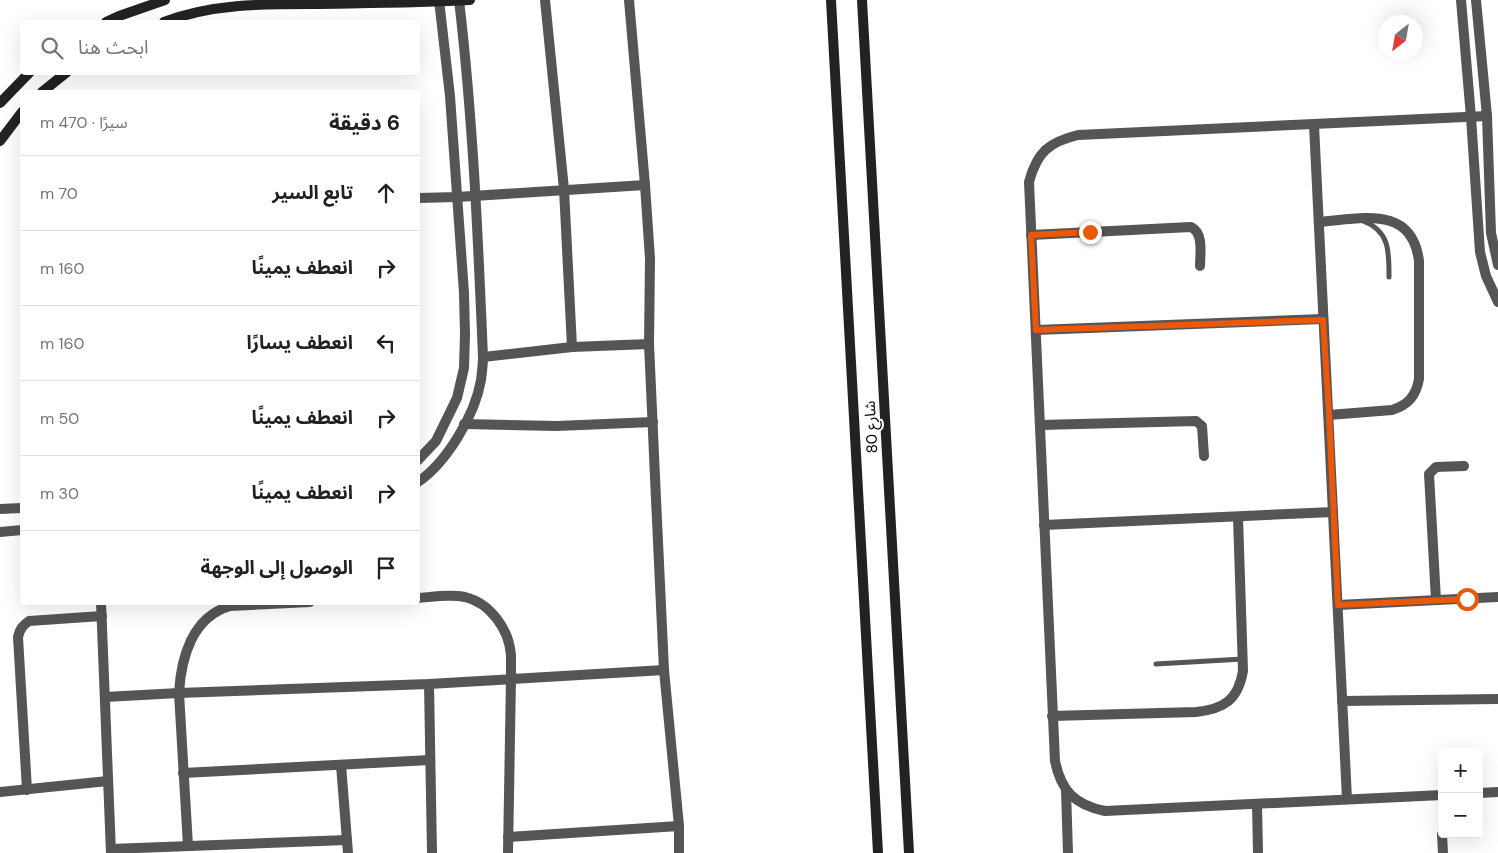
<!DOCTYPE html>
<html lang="ar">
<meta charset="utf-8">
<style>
:root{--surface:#fff;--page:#f2f2f2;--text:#202124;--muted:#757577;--line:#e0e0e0}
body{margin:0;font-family:"DM Sans","Noto Sans Arabic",sans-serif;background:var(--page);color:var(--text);direction:rtl}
.controls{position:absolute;right:15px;bottom:15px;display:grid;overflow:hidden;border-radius:5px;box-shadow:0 5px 20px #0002}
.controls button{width:45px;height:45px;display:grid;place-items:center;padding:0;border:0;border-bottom:1px solid var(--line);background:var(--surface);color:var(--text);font:25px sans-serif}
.compass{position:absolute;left:1378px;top:15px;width:45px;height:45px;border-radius:50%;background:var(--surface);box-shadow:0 5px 20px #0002;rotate:211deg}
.stop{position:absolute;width:15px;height:15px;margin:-11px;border:4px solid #ea580c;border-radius:50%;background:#fff}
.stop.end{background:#ea580c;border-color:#fff;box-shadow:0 1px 5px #0008}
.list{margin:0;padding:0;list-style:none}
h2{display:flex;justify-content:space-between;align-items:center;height:65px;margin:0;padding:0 20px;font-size:21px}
h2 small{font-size:16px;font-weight:400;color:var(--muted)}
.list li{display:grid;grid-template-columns:32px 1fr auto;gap:15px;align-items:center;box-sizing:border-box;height:75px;padding:0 20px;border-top:1px solid var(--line)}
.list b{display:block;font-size:19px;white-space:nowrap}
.list em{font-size:16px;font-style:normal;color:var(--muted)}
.icon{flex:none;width:28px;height:28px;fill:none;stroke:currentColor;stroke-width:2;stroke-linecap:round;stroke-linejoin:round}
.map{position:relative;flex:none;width:1498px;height:853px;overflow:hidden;direction:ltr}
.search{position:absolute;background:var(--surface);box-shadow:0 5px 20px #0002;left:20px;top:20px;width:400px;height:55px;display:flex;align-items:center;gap:12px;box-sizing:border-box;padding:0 18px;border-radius:5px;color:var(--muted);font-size:19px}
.panel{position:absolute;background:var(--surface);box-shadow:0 5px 20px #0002;left:20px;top:90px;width:400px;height:515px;border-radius:5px;direction:rtl}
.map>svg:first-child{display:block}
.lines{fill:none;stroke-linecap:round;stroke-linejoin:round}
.lane{stroke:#555;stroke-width:5}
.street{stroke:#555;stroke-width:10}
.secondary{stroke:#222;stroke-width:10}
.route{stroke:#ea580c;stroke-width:6}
.labels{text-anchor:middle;stroke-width:4;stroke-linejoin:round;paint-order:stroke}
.street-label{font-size:15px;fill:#000;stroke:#fff}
</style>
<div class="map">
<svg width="1498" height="853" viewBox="0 0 1498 853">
<rect width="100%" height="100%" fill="#fff"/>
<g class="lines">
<g class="lane">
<path d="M1363,221C1390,231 1389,252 1389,277"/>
<polyline points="1156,664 1243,659"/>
</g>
<g class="street">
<polyline points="545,0 564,189 572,347"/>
<polyline points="629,0 645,185 650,259 649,344 656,499 664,670 679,826 679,853"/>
<polyline points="1461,0 1471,117 1480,252 1486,276 1498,302"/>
<polyline points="1476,0 1487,116 1491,233 1498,265"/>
<polyline points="1314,125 1347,799"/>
<polyline points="418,198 457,197 645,185"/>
<path d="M1319,222C1360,219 1412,204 1419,261V379C1416,396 1408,405 1392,410L1329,415"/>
<path d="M1031,235L1191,227C1204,233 1200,254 1200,266"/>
<polyline points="1036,330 1323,319"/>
<polyline points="483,357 572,347 649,344"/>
<polyline points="464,424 557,426 653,422"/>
<polyline points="1040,425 1196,421 1202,426 1204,456"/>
<polyline points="418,460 436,441 457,398 464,368 465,334 464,293 450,96 439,0"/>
<path d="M418,482C447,462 475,415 481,380C482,372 483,364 483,357C478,237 473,119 459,0"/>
<polyline points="0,509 22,508"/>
<polyline points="1044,525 1333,512"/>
<polyline points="0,532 22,530"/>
<path d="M418,598C432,597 450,594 465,597C490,603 509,629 511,655C511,662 511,670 511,678L508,853"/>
<polyline points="1436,600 1429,474 1436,467 1464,466"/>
<polyline points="101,602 111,853"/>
<polyline points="1338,605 1498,597"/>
<polyline points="429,684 432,853"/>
<polyline points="105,697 179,693 429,684 664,670"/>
<polyline points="1342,701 1498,699"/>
<path d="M1052,716L1196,712C1224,709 1238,700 1243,671L1238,517"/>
<polyline points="341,765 348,853"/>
<polyline points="183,773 430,760"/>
<path d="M27,790L18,637C20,629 22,626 29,621L102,616"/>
<polyline points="1066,790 1068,853"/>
<polyline points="0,792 108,781"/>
<polyline points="1479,793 1498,792"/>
<path d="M1442,795L1105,811C1075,805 1061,791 1055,761L1029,182C1037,152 1049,142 1078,135L1487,116"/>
<polyline points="1257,804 1258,853"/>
<polyline points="1442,834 1443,853"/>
<polyline points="508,837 679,826"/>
<path d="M188,846L179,693C181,658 192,617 230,606L310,602"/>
<polyline points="111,849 347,840"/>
</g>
<g class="secondary">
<polyline points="831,0 878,853"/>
<polyline points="862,0 909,853"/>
<polyline points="106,22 119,16 165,0"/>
<path d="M164,22C211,4 261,4 310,4C364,3 417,3 470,0"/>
<polyline points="42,92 67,72"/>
<polyline points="0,103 30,72"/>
<polyline points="0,141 22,112"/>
</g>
</g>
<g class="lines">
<polyline class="route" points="1090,232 1031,235 1036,330 1323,320 1329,414 1338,605 1467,599"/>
</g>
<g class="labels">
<g class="street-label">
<text transform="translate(871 427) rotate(-93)" y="5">شارع 80</text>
</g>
</g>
</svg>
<div class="controls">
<button>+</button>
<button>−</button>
</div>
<svg class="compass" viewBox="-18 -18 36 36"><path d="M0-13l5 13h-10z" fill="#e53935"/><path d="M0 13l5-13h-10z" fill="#757577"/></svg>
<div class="stop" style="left:1467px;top:599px"></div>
<div class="stop end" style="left:1090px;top:232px"></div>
<div class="search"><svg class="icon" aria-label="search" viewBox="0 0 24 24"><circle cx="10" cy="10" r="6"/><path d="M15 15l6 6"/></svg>ابحث هنا</div>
<section class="panel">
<h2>6 دقيقة<small>سيرًا · 470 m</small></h2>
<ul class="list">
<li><svg class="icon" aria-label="ahead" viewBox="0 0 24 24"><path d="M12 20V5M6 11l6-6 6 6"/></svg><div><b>تابع السير</b></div><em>70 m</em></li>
<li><svg class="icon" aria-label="right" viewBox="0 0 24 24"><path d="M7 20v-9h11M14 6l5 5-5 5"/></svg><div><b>انعطف يمينًا</b></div><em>160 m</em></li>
<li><svg class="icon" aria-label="left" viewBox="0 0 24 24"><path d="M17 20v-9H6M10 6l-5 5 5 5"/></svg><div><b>انعطف يسارًا</b></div><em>160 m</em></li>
<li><svg class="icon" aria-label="right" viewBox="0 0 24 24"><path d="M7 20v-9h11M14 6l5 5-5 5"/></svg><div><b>انعطف يمينًا</b></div><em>50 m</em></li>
<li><svg class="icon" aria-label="right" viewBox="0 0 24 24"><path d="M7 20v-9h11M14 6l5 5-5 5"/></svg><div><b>انعطف يمينًا</b></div><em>30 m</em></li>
<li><svg class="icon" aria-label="arrive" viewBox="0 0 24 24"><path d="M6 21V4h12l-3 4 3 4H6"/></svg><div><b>الوصول إلى الوجهة</b></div></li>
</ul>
</section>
</div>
